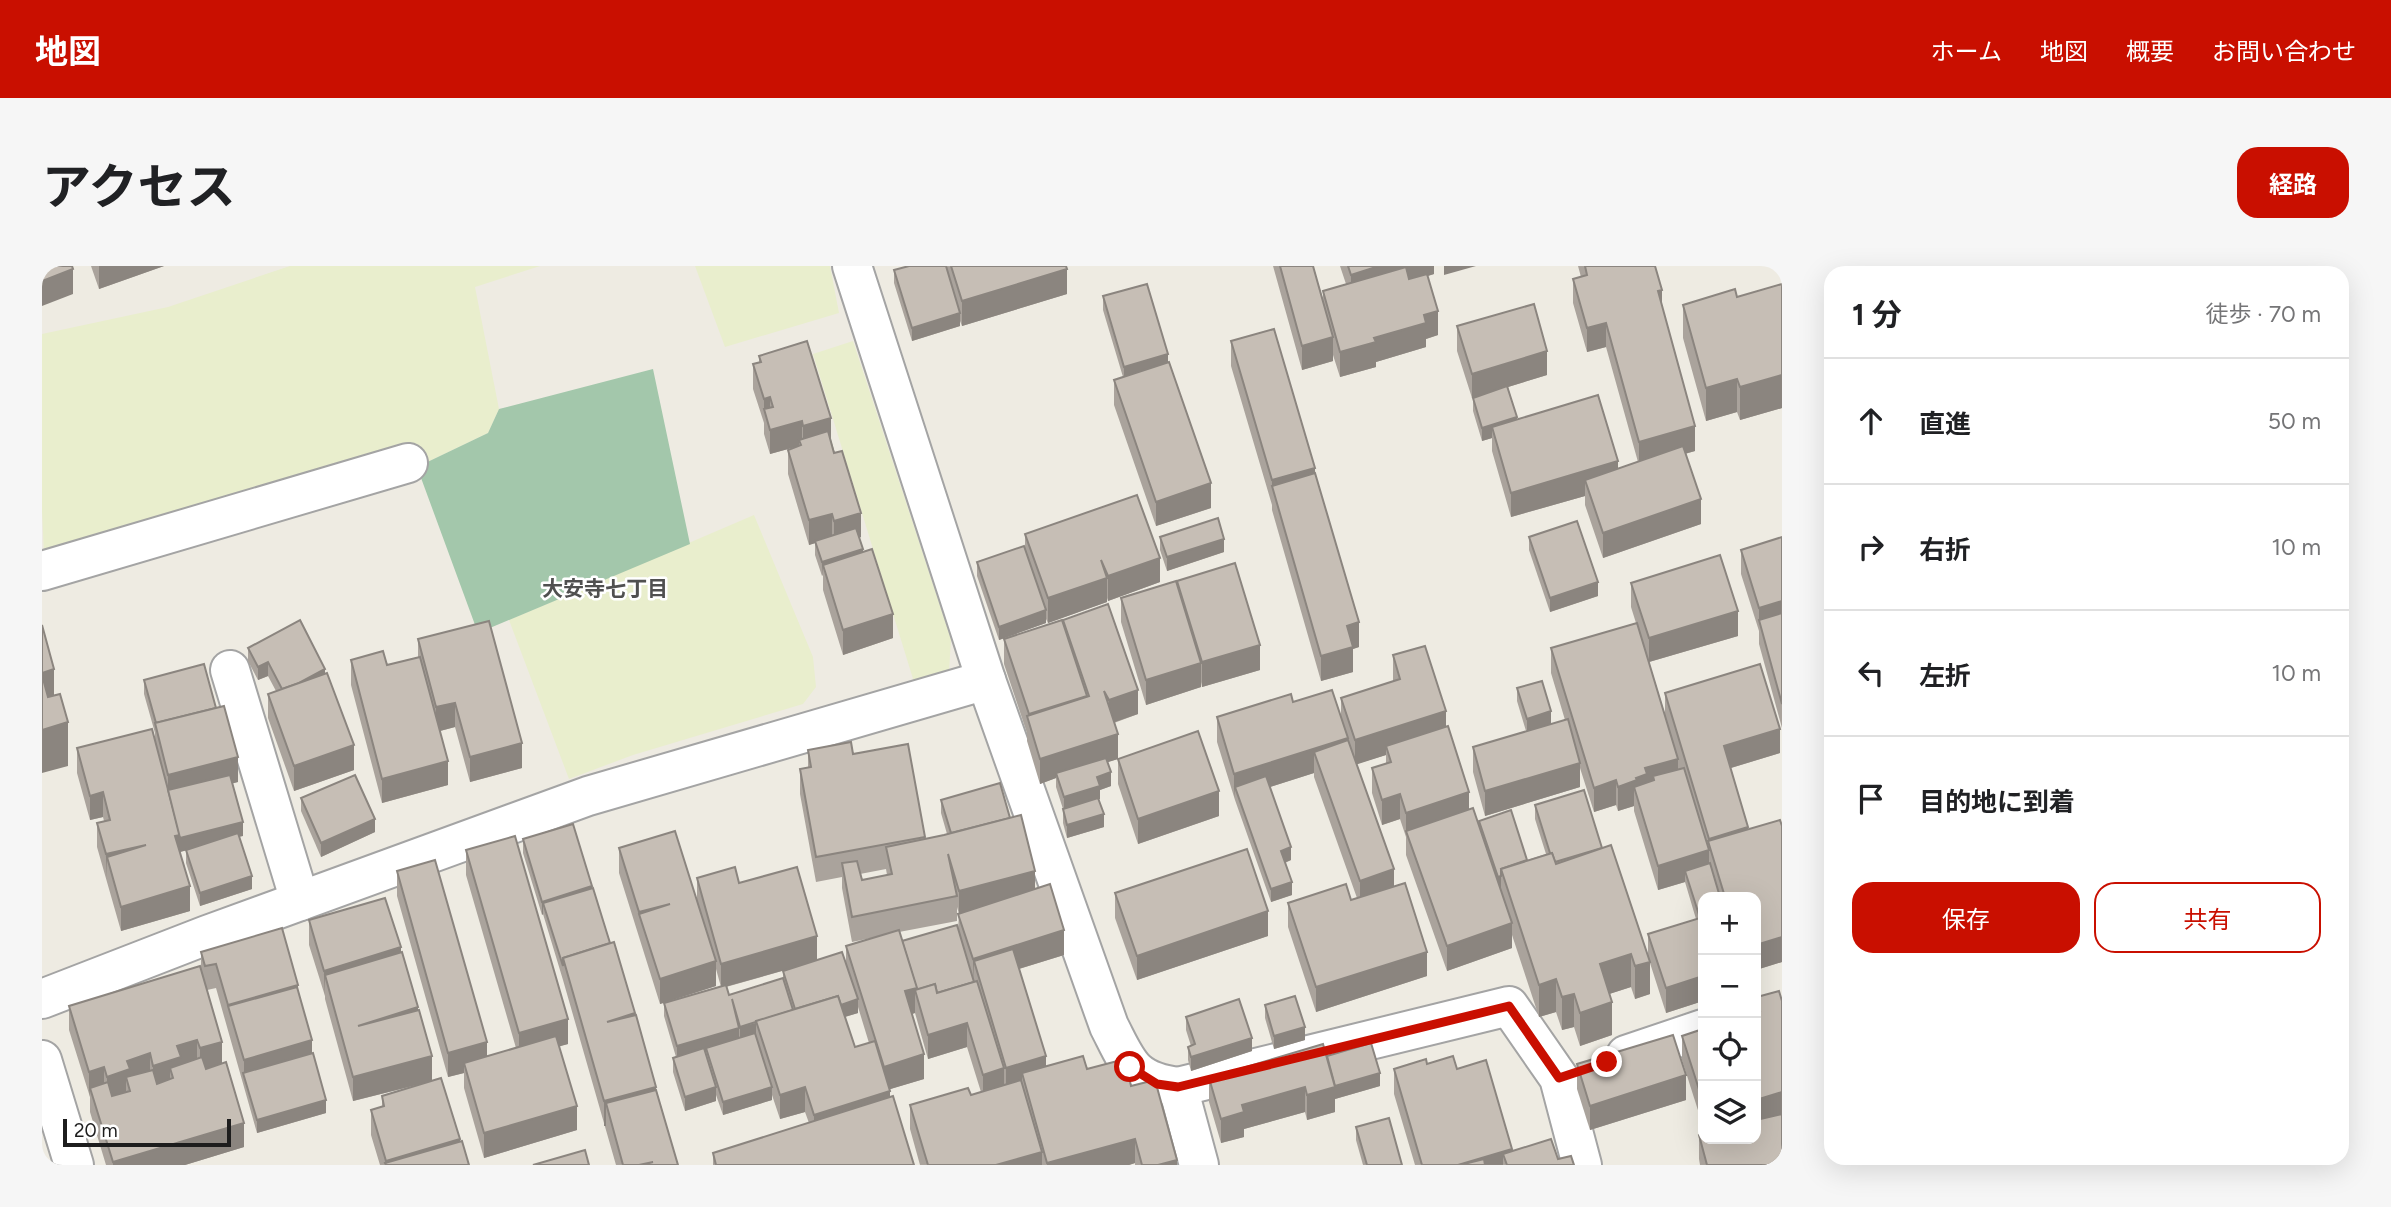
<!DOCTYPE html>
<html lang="ja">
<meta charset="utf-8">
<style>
:root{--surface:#fff;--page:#f6f6f6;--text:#202124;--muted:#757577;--line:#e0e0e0;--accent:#c90f00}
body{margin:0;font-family:Figtree,"Noto Sans JP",sans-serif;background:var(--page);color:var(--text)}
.controls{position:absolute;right:21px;bottom:21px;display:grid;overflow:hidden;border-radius:14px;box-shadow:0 7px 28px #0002}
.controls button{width:63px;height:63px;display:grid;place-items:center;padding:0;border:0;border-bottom:2px solid var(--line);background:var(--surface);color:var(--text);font:35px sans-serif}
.scale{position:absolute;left:21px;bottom:18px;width:168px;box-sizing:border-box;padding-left:7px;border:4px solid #1d1d1d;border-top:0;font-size:19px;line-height:24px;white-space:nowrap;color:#1d1d1d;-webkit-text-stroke:5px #fff;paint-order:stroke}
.stop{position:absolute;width:21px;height:21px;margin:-16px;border:5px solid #c90f00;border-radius:50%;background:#fff}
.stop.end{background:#c90f00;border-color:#fff;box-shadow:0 2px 7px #0008}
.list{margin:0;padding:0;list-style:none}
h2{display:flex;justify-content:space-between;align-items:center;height:91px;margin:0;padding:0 28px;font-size:30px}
h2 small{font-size:23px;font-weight:400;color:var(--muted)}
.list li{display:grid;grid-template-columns:46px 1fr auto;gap:21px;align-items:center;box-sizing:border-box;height:126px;padding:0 28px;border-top:2px solid var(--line)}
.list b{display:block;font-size:26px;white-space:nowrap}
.list em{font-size:23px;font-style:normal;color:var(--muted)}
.actions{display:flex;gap:14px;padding:21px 28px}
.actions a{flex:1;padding:16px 0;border:2px solid var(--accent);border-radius:21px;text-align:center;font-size:24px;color:var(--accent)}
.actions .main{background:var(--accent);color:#fff}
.icon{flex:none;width:38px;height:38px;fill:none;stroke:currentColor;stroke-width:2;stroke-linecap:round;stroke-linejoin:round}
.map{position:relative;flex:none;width:1740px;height:899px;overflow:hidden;border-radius:21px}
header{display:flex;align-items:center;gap:42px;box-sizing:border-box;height:98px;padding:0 35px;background:var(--accent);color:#fff}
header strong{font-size:33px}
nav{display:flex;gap:38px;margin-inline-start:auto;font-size:24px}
.intro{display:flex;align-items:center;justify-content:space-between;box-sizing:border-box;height:168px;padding:0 42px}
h1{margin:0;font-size:49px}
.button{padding:18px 32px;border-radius:21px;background:var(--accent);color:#fff;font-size:24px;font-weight:700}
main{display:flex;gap:42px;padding:0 42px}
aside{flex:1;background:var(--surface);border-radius:21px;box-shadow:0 7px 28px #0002}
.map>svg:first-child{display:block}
.farmland{fill:#e9eecd}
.cemetery{fill:#a3c7ab}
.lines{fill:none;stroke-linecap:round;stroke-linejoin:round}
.street-casing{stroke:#a4a4a4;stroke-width:42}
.street{stroke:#fff;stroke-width:38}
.wall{fill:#aaa39c;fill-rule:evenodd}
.shaded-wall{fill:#8b857f}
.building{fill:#c6beb5;stroke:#8b857f;stroke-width:2}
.route{stroke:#c90f00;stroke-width:9}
.labels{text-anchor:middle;stroke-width:5;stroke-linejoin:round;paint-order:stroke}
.neighbourhood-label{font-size:21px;font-weight:bold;fill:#505050;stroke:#fff}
</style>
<header>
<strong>地図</strong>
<nav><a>ホーム</a><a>地図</a><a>概要</a><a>お問い合わせ</a></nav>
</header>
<div class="intro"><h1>アクセス</h1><a class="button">経路</a></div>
<main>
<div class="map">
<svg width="1740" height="899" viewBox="0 0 1740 899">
<rect width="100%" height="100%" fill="#eeebe2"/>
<g class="farmland">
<polygon points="248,0 498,0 433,21 457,143 446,167 375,201 2,288 0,245 0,68 126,41"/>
<polygon points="653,0 788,0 797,47 683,81"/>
<polygon points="811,75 909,373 907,406 872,416 771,88"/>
<polygon points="712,249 771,391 774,421 761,438 591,489 527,513 467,354"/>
</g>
<polygon class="cemetery" points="611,103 648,278 436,367 375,201 446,167 457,143"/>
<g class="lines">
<defs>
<g id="street">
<path d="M810,0L944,414L1067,760C1086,797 1090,815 1136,821L1157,899"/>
<polyline points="0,305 366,197"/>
<polyline points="188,404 258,635"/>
<polyline points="0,733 165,669 546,530 944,414"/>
<polyline points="1584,789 1661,763"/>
<polyline points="0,794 32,899"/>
<polyline points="1136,821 1467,740 1517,812 1540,899"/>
</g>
</defs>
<use href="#street" class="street-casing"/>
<use href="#street" class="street"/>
</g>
<g class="wall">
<polygon points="49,0 122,0 57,23"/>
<polygon points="867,0 1024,0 1025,28 920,60 918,55 918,60 870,75 852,17 852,4"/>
<polygon points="1231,0 1271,0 1281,33 1281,25 1304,18 1298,0 1392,0 1392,8 1386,10 1396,69 1384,73 1384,81 1334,96 1334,101 1298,111 1291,89 1291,95 1260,104"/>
<polygon points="1536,0 1613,0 1620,39 1653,185 1643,188 1659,258 1561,292 1543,239 1543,230 1469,251 1450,185 1450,172 1440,175 1431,145 1431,132 1436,130 1430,132 1415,85 1415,60 1505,109 1466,121 1475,153 1576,203 1596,196 1564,81 1545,86 1531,37 1531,13 1539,11"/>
<polygon points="1740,18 1740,142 1698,154 1695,146 1664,155 1641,72 1641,39 1695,31"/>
<polygon points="1061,30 1126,96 1169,242 1114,260 1072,139 1072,114 1081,111 1061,44"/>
<polygon points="1189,75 1273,208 1317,381 1311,383 1311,406 1279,415 1230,244 1230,239 1189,100"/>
<polygon points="717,90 789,174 819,271 817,272 821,286 851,372 801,389 781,324 781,309 780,310 773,289 773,277 767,279 746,208 746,184 753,181 728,188 722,168 722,157 711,123 711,98 717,97"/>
<polygon points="983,268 1118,316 1066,335 1065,332 1065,336 1006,357 1004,353 1004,357 957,374 935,310 935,296 983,284"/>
<polygon points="1118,271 1182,286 1125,305 1118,284"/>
<polygon points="1487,271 1556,330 1508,346 1487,284"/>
<polygon points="1740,271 1740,462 1717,378 1717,365 1699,308 1699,284"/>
<polygon points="1135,315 1218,404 1160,421 1159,416 1159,421 1104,439 1079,356 1079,332 1135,320"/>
<polygon points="1589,317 1696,370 1607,396 1623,448 1623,427 1738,487 1689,502 1706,563 1740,560 1740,696 1714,704 1714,631 1661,631 1661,735 1624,747 1608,697 1608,728 1593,733 1589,721 1567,728 1570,769 1538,780 1532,761 1520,764 1514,746 1497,751 1470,669 1470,682 1405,705 1364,589 1364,571 1358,553 1340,559 1330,527 1330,502 1344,498 1344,489 1314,498 1352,620 1385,710 1274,746 1246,661 1246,637 1309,634 1315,632 1272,511 1272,507 1228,521 1249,594 1243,597 1250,629 1229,636 1193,534 1175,476 1175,451 1251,436 1299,451 1299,432 1351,415 1351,389 1404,461 1427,543 1437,562 1437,555 1485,594 1504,588 1493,553 1493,539 1560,582 1606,691 1606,668 1654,653 1643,616 1616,624 1592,545 1592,540 1576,545 1574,539 1552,546 1538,502 1538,521 1443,550 1431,506 1431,481 1484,465 1475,435 1475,422 1509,458 1523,454 1509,407 1509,382 1594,357 1589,341"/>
<polygon points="1021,354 1096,448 1072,457 1076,493 1065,496 1069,520 1058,524 1057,534 1062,561 1025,572 1021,557 1021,543 1014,521 1014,512 998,518 985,475 985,467 962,398 962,373 1021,359"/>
<polygon points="376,373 480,502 428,516 413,461 398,465 406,519 340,537 309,419 309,394 345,399 376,391"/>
<polygon points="206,382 283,408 312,504 252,525 226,452 226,428 234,425 226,410 216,414 206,395"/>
<polygon points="102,414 174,442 196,516 190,517 201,570 197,570 210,623 158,640 144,597 144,584 138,586 148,645 79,665 55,581 55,557 62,555 61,551 48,554 35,507 35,482 113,475 113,467 102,428"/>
<path d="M866,478L883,573L905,568L899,547V534L968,552L993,623L1022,689L977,703L1004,800L1045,803L1089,820L1135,899H1093V897L1087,899H878L868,863V839L929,829L939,826L925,781L886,793L873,747L870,748L882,813L848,823V831L872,899H671V887L767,857L763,846L738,853L730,829V834L681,849L674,829V835L643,845L631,806V792L634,791L622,750V737L679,721L674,703V720L618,738L577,607V582L655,636V612L697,617L775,694L804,698V680L834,671L810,676L800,622V611L774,616L758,528V503L766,501V484L811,488ZM844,603L845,609L820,614L818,608ZM915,641L917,648L916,664L860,675L857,666L915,655ZM747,703L741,705V713L687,729L684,721ZM816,741L827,777L813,781L803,751L816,747Z"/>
<polygon points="1076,493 1177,550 1096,578 1076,518"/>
<polygon points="259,532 333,566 279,591 259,545"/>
<polygon points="481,573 550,622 593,749 636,899 574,899 521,714 501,648 500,649 481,587"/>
<polygon points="424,584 526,778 517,780 535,864 442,892 422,822 422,807 406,811 355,630 355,605 445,791 474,782 424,609"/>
<polygon points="1073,627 1226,670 1095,714 1073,652"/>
<polygon points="267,654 359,686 376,744 390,815 418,875 427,899 338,899 329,869 329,844 340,841 340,830 383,817 311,835 283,733 283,730 267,679"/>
<polygon points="159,686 256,724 284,847 215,867 174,722 165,724 180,797 202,881 143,899 64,899 48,846 48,831 27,764 27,740 159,702"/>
<polygon points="1737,725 1740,899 1658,899 1657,893 1657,869 1714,873 1715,731"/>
<polygon points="1223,739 1263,774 1232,783 1223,752"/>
<polygon points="1144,751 1210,785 1149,805 1146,794 1146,781 1149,780 1144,764"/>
<polygon points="1661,763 1661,860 1640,794 1640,770"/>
<polygon points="1285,790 1338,820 1293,833 1293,846 1265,854 1263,846 1202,863 1202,871 1179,877 1167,836 1167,812"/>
<polygon points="1385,798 1415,803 1470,885 1516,893 1532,899 1373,899 1352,828 1352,803"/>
<polygon points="1535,798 1644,834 1548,864 1535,823"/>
<polygon points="1314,861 1360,899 1321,899 1314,874"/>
</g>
<g class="shaded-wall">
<polygon points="57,0 122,0 57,23"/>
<polygon points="1337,0 1392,0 1392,8 1309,33 1309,9"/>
<polygon points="1402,0 1434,0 1402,9"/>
<polygon points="31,3 31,28 0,40 0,15"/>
<polygon points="1025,3 1025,28 920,60 920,35"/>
<polygon points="1620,24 1620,49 1616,25"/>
<polygon points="1396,45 1396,69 1384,73 1384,81 1334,96 1334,101 1298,111 1298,86 1382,49"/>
<polygon points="918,47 918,60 870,75 870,62"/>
<polygon points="1564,57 1564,81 1545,86 1545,62"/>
<polygon points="1291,71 1291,95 1260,104 1260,80"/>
<polygon points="1505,85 1505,109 1430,132 1430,108"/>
<polygon points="1126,88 1126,101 1082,114 1082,101"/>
<polygon points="1740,109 1740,142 1698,154 1698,121"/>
<polygon points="1695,113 1695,146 1664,155 1664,122"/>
<polygon points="728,131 728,155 722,144 722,133"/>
<polygon points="1475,151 1475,165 1450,161 1450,172 1440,175 1440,162"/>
<polygon points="789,152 789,177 761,185 761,160"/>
<polygon points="760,155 760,179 757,174 757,180 728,188 728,164"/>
<polygon points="1653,160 1653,185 1597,200 1597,176"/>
<polygon points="1576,195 1576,220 1543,214 1543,230 1469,251 1469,227"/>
<polygon points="1273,202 1273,226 1230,220 1230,239 1230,214"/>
<polygon points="1169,217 1169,242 1114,260 1114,236"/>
<polygon points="1659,233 1659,258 1561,292 1561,267"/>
<polygon points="819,247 819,271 792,279 792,255"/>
<polygon points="790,248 790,272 767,279 767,254"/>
<polygon points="1182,273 1182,286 1125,305 1125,291"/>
<polygon points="821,283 821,296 781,299 780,310 780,296"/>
<polygon points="1118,292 1118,316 1066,335 1066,310"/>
<polygon points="1065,312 1065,336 1006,357 1006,332"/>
<polygon points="1556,316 1556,330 1508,346 1508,332"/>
<polygon points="1740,335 1740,359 1717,356 1717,342"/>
<polygon points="1004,344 1004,357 957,374 957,361"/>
<polygon points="1696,345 1696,370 1607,396 1607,372"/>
<polygon points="851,348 851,372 801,389 801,364"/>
<polygon points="1317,356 1317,381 1311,383 1311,406 1279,415 1279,390 1305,360"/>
<polygon points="1218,379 1218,404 1160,421 1160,396"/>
<polygon points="226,396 226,410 216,414 216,401"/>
<polygon points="1159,397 1159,421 1104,439 1104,414"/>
<polygon points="12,403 12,447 0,450 0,407"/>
<polygon points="283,403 283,417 241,425"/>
<polygon points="1096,424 1096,448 1067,458 1067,434"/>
<polygon points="1045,430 1045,454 987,456 987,448"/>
<polygon points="413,437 413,461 394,466 394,441"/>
<polygon points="1404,445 1404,470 1344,480 1344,489 1313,499 1313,474"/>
<polygon points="1509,445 1509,458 1485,466 1485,453"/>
<polygon points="26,456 26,500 0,507 0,464"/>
<polygon points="1738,463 1738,487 1682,504 1682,480"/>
<polygon points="1076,468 1076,493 1016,512 1014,507 1014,512 998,518 998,493"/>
<polygon points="1306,472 1306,496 1272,486 1272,507 1197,531 1193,521 1192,532 1192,508"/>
<polygon points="480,477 480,502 428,516 428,491"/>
<polygon points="312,479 312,504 252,525 252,500"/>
<polygon points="196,491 196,516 128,534 126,529 126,509"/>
<polygon points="1636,493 1636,517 1612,514 1611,510 1611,524 1592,521 1592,540 1576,545 1576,521 1594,512 1603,502"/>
<polygon points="406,495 406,519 340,537 340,513"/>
<polygon points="1538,497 1538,521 1443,550 1443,525"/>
<polygon points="1069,506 1069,520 1058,524 1058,533 1022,545 1022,531 1055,511"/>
<polygon points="1574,514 1574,539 1552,546 1552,522"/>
<polygon points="1177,525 1177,550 1096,578 1096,553"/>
<polygon points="61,526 61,551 48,554 48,530"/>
<polygon points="1427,526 1427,550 1364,565 1364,571 1364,547"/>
<polygon points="1358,528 1358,553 1340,559 1340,534"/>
<polygon points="1062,548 1062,561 1025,572 1025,559"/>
<polygon points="333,553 333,566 279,591 279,577"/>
<polygon points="201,556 201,570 138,586 138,572"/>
<polygon points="1706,561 1706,585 1667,578 1667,573"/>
<polygon points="138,569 138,593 133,570"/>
<polygon points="104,579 65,591 64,612 64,588"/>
<polygon points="1249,581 1249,594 1239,598 1239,585"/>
<polygon points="1667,584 1667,609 1643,605 1643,616 1616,624 1616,600"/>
<polygon points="1352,603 1352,628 1318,639 1318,615"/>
<polygon points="993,605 993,629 917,649 917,625"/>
<polygon points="210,610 210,623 158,640 158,627"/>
<polygon points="1459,610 1459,623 1456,624 1456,611"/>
<polygon points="1250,616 1250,629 1229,636 1229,623"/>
<polygon points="148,620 148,645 79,665 79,641"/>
<polygon points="550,620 550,634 501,637 501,648 500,649 500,636"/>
<polygon points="628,638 597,648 597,670 597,646"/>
<polygon points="1226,645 1226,670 1095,714 1095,690"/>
<polygon points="1470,657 1470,682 1405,705 1405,680"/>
<polygon points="1022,664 1022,689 938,715 932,695 931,716 931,693"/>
<polygon points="775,670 775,695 679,722 679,698"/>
<polygon points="1740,671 1740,696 1714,704 1714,679"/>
<polygon points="359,681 359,706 283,709 282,730 282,705"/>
<polygon points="1385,686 1385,710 1274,746 1274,721"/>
<polygon points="1589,688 1589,721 1558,731 1558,698"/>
<polygon points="674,695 674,720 618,738 618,713"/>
<polygon points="1608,696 1608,728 1593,733 1593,700"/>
<polygon points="1661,710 1661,735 1624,747 1624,722"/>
<polygon points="1514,713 1514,746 1497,751 1497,719"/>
<polygon points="256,719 256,743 186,740 186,763 186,739"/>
<polygon points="875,722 875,730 873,724 873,747 863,750 863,725"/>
<polygon points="1532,728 1532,761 1520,764 1520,731"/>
<polygon points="816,733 816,747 755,765 755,752"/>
<polygon points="1570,736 1570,769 1538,780 1538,747"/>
<polygon points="376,741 376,766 316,760"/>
<polygon points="526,753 526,778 477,792 477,767"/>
<polygon points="714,757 714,770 698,775 698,761"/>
<polygon points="925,757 925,781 886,793 886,769"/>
<polygon points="1263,761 1263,774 1232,783 1232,770"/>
<polygon points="697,762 697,775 664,782 664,785 635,793 635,780"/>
<polygon points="1210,772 1210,785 1149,805 1149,791"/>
<polygon points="155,774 155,798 131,812 128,802 128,819 111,824 111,800 135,780"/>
<polygon points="270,774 270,799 202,808 202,794"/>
<polygon points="180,776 180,800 158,807 158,782"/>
<polygon points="445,776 445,801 422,797 422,807 406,811 406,787"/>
<polygon points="108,787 108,812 88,825 84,811 84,829 65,835 65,811 85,795"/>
<polygon points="882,788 882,813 842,825 842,801"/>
<polygon points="390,790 390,815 311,835 311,811"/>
<polygon points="1004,790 1004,815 980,807 980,822 964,826 964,802"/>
<polygon points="62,801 62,826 48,822 47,831 47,806"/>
<polygon points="962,802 962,827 941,834 941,809"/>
<polygon points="1338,807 1338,820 1293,833 1293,846 1265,854 1265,829"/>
<polygon points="1644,809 1644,834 1548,864 1548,840"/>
<polygon points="614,821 614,845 564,837 564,860 562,860 562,835"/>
<polygon points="674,821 674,835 643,845 643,831"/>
<polygon points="730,821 730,834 681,849 681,836"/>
<polygon points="763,821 763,846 738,853 738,829"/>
<polygon points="1263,821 1263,846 1202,863 1202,871 1179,877 1179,853 1200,839"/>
<polygon points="848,825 848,850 772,873 772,849"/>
<polygon points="1740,826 1740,851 1714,859 1714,834"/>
<polygon points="284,834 284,847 215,867 215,854"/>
<polygon points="535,840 535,864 442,892 442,867"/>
<polygon points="202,857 202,881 143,899 71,899 71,896"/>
<polygon points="418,873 418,897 344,899 344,895"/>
<polygon points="1093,873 1093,897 1087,899 1005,899 1005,897"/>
<polygon points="1470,883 1470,899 1461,888 1461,899 1416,899"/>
<polygon points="1000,886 1000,899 954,899"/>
<polygon points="1135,894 1135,899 1116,899"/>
</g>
<g class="building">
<polygon points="0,0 30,0 31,3 0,15"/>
<polygon points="867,0 904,0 918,47 870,62 852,4"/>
<polygon points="909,0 1024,0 1025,3 920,35"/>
<polygon points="1238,0 1271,0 1291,71 1260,80"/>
<polygon points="1306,0 1337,0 1309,9"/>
<polygon points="1543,0 1613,0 1620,24 1616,25 1653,160 1597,176 1564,57 1545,62 1531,13 1545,9"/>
<polygon points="1364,1 1367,13 1385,8 1396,45 1382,49 1384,57 1332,72 1334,76 1298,86 1281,25"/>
<polygon points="1105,18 1126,88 1082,101 1061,30"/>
<polygon points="1740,18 1740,109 1698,121 1695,113 1664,122 1641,39 1693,23 1695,31"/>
<polygon points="1492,38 1505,85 1430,108 1415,60"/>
<polygon points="1232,63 1273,202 1230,214 1189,75"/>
<polygon points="765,75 789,152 761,160 760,155 728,164 722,143 731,141 728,131 722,133 711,98 719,96 717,90"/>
<polygon points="1127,96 1169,217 1114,236 1072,114"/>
<polygon points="1465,120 1475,151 1440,162 1431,132"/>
<polygon points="1556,129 1576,195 1469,227 1450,161"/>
<polygon points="786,165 792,187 800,185 819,247 792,255 790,248 767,254 746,184 759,179 757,174"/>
<polygon points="1641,180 1659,233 1561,267 1543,214"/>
<polygon points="1273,207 1317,356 1305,360 1311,381 1279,390 1230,220"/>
<polygon points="1095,229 1118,292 1066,310 1059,294 1065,312 1006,332 983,268"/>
<polygon points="1176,252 1182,273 1125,291 1118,271"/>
<polygon points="1535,255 1556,316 1508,332 1487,271"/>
<polygon points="814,262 821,283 780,296 773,275"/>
<polygon points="1740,271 1740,335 1717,342 1699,284"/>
<polygon points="982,280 1004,344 957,361 935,296"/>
<polygon points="830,283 851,348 801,364 781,299"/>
<polygon points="1678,289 1696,345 1607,372 1589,317"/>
<polygon points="1193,297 1218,379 1160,396 1135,315"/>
<polygon points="1134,315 1159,397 1104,414 1079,332"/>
<polygon points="1066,338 1096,424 1067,434 1062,425 1076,468 998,493 985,450 1047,430 1021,354"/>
<polygon points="1740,347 1740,438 1717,354"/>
<polygon points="258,354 283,403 257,417 240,423 226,396 216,401 206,382"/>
<polygon points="1020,354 1045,430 987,448 962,373"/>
<polygon points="447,355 480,477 428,491 413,437 394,441 376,373"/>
<polygon points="1595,357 1636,493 1603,502 1605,508 1594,512 1595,514 1576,521 1574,514 1552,522 1509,382"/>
<polygon points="0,359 12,403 0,407"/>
<polygon points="1383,380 1404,445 1313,474 1299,432 1358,413 1351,389"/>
<polygon points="341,385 345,399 378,391 406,495 340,513 309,394"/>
<polygon points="162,398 174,442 114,457 102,414"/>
<polygon points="1718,398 1738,463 1682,480 1706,561 1667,573 1623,427"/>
<polygon points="285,407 312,479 252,500 226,428"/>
<polygon points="0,409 6,431 18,428 26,456 0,464"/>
<polygon points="1500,415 1509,445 1485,453 1475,422"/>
<polygon points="1290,424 1306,472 1192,508 1175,451 1249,428 1251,436"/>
<polygon points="182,440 196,491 126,509 113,457"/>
<polygon points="1526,453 1538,497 1443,525 1431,481"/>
<polygon points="1406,460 1427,526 1364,547 1358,528 1340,534 1330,502 1349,496 1344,480"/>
<polygon points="110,463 138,569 133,570 148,620 79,641 65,591 104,579 64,588 55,557 68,554 61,526 48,530 35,482"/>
<polygon points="1156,465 1177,525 1096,553 1076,493"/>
<polygon points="1306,474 1352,603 1318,615 1272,486"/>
<polygon points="809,476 811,488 866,478 883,571 774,591 758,503 769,501 766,484"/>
<polygon points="1064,492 1069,506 1055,511 1058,520 1022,531 1014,507"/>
<polygon points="1642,502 1667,584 1616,600 1592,521 1612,514 1611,510"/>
<polygon points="188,509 201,556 138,572 126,524"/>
<polygon points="313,509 333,553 279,577 259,532"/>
<polygon points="1224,510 1249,581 1239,585 1250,616 1229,623 1193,521"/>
<polygon points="958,517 968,552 909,567 899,534"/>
<polygon points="1542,524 1560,582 1513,596 1510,587 1508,587 1493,539"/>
<polygon points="1056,532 1062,548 1025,559 1021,543"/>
<polygon points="1431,542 1470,657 1405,680 1364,565"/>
<polygon points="1469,544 1485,594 1459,603 1459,610 1456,611 1437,555"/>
<polygon points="979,549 993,605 917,625 906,588 915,630 810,651 800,597 815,595 820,614 850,608 844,581 902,569"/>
<polygon points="1738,554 1740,560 1740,671 1714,679 1714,631 1683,631 1666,575"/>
<polygon points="531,558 550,620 500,636 481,573"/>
<polygon points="633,565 674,695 618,713 597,648 628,638 597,646 577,582"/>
<polygon points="196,567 210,610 158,627 144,584"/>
<polygon points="473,570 526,753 477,767 424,584"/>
<polygon points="1569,579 1608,696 1593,700 1589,688 1558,698 1570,736 1538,747 1532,728 1520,731 1514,713 1497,719 1459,603 1510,587 1514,598"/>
<polygon points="1205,583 1226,645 1095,690 1073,627"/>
<polygon points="393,594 445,776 406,787 355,605"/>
<polygon points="1668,597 1678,631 1661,631 1661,651 1658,652 1643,605"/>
<polygon points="693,601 697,617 755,601 775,670 679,698 655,612"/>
<polygon points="1363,617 1385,686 1274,721 1246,637 1304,618 1309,634"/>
<polygon points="1008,618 1022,664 931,693 916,648"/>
<polygon points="551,622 568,677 521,692 521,700 501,637"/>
<polygon points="343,632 359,681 282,705 267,654"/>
<polygon points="1661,651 1661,710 1624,722 1606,668"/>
<polygon points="915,659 932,716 895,727 893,718 875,724 860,675"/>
<polygon points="240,662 256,719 186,739 174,698 163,700 159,686"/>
<polygon points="857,664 875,722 863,725 882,788 842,801 804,680"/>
<polygon points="572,676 593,747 565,756 594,749 614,821 562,835 521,692"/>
<polygon points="971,683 1004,790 964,802 932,695"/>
<polygon points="360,686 376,741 316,760 377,744 390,790 311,811 283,709"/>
<polygon points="800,686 816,733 799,739 796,730 753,743 741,705"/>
<polygon points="158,700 180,776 158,782 155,774 135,780 139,791 111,800 108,787 85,795 88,803 65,811 62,801 47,806 27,740"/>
<polygon points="741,712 751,744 698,761 690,733 697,762 635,780 622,737 684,719 687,729"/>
<polygon points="935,715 962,802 941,809 925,757 886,769 873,724 893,718 895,727"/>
<polygon points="255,721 270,774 202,794 186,740"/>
<polygon points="1737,725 1740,735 1740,826 1714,834 1714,746 1718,745 1715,731"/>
<polygon points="796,730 813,781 833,775 848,825 772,849 763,821 738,829 714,755"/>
<polygon points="1253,730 1263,761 1232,770 1223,739"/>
<polygon points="1197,733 1210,772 1149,791 1146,781 1153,778 1144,751"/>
<polygon points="1661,763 1661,836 1640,770"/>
<polygon points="713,767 730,821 681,836 664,782"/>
<polygon points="1631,769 1644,809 1548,840 1535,798"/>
<polygon points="514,770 535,840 442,867 422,797"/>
<polygon points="1329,777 1338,807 1293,820 1285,790"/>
<polygon points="1281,778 1293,821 1265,829 1263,821 1200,839 1202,846 1179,853 1167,812"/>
<polygon points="662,782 674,821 643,831 631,792"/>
<polygon points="271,787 284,834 215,854 201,807"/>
<polygon points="1041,790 1045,803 1083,793 1089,820 1113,814 1135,894 1116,899 1100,899 1093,873 1005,897 980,807"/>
<polygon points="1411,790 1415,803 1444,794 1470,883 1416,899 1380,899 1352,803 1384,793 1385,798"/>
<polygon points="160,791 164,803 184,796 202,857 71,896 48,822 66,816 70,830 88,825 84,811 111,804 115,818 131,812 128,802"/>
<polygon points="399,812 418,873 344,895 329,844 342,840 340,830"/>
<polygon points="979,814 1000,886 954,899 886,899 868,839 926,822 929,829"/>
<polygon points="614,824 636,899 600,899 611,896 597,899 581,899 564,837"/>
<polygon points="851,830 872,899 674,899 671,887"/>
<polygon points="1740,848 1740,899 1665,899 1657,869 1661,867 1661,873 1714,873 1714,854"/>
<polygon points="1347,852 1360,899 1325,899 1314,861"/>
<polygon points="1509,873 1516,893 1529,890 1532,899 1465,899 1461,888"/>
<polygon points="420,875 427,899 344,899 343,897"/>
<polygon points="543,884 547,899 491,899"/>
<polygon points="1442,893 1443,899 1418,899"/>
</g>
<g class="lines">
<polyline class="route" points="1088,801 1115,818 1136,821 1467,740 1517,812 1565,796"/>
</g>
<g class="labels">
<g class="neighbourhood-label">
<text x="563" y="330">大安寺七丁目</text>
</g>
</g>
</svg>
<div class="controls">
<button>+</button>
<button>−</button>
<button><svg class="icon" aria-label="locate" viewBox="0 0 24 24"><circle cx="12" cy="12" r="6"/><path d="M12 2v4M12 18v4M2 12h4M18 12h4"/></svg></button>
<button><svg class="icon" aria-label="layers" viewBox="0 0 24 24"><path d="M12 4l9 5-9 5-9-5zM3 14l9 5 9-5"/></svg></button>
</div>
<div class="scale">20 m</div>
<div class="stop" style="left:1088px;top:801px"></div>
<div class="stop end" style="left:1565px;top:796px"></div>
</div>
<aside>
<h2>1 分<small>徒歩 · 70 m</small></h2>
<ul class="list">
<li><svg class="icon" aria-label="ahead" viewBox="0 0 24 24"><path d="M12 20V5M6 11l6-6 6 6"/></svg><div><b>直進</b></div><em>50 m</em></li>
<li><svg class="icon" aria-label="right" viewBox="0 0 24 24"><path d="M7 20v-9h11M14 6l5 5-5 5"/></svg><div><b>右折</b></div><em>10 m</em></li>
<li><svg class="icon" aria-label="left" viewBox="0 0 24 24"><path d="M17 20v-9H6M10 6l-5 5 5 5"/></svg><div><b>左折</b></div><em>10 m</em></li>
<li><svg class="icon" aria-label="arrive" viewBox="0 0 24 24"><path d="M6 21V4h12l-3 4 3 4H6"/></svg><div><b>目的地に到着</b></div></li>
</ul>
<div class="actions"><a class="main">保存</a><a>共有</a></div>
</aside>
</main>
